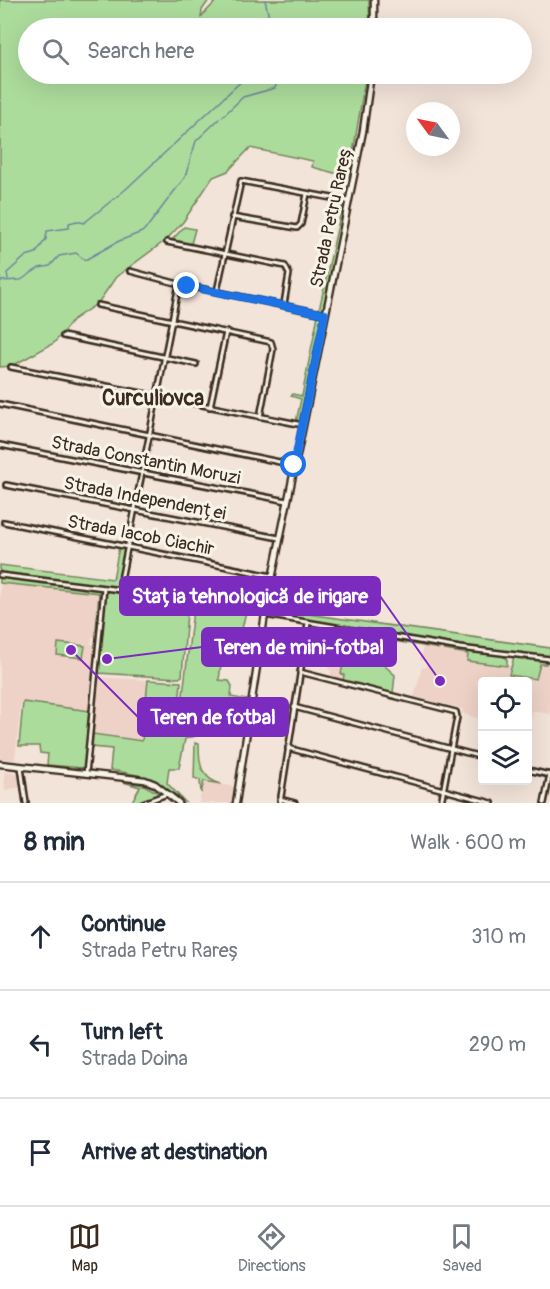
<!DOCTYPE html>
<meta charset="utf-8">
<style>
:root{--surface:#fff;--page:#f6f6f7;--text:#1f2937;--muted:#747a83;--line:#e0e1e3;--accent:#3b2a1e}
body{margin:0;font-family:Pangolin,sans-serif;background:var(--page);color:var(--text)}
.controls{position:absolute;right:18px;bottom:18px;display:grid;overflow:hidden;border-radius:6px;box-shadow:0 6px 24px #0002}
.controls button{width:54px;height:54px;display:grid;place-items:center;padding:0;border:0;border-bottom:2px solid var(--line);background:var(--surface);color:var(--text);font:30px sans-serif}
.compass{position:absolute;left:406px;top:102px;width:54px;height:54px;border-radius:50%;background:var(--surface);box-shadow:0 6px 24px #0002;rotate:303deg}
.stop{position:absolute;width:18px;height:18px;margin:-14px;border:4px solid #1a73e8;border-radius:50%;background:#fff}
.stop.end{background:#1a73e8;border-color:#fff;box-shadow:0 2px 6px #0008}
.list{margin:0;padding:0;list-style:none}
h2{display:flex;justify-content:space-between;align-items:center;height:78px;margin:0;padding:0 24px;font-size:26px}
h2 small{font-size:20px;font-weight:400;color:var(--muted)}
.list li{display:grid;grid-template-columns:39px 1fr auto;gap:18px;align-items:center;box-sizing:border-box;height:108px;padding:0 24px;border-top:2px solid var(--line)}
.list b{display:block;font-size:22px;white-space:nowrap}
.list p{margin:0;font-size:20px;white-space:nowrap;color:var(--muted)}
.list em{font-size:20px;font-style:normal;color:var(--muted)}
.icon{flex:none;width:33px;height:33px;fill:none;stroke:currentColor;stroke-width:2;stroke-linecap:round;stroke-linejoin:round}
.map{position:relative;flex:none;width:550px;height:803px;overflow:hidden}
.search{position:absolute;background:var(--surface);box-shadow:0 6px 24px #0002;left:18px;right:18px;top:18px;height:66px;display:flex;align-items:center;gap:15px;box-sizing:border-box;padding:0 21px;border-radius:33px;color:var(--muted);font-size:22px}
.sheet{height:402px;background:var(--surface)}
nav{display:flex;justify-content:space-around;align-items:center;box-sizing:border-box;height:84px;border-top:2px solid var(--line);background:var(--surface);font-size:16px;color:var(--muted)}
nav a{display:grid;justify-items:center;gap:3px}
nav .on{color:var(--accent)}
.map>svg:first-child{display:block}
.built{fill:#eed2c7}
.green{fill:#acdc9c;stroke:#74835d;stroke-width:1.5}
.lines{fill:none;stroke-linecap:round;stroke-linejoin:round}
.stream{stroke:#6d859a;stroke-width:1.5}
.street-casing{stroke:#3b2a1e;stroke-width:8}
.secondary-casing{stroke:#3b2a1e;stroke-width:9}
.street{stroke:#f7f3e8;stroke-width:3}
.secondary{stroke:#f7f3e8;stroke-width:4.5}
.route{stroke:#1a73e8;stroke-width:8}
.labels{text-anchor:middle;stroke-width:6;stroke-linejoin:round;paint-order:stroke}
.street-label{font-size:18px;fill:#3b2a1e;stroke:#f7f3e8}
.quarter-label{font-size:21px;font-weight:bold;fill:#3b2a1e;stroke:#f7f3e8}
.leader{fill:none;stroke:#7b2cbf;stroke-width:2}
.callout-dot{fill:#7b2cbf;stroke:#f7f3e8;stroke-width:2}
.callout{fill:#7b2cbf;stroke:#7b2cbf;stroke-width:2}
.callout-label{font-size:20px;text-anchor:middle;font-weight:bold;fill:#fff}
</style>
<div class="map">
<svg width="550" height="803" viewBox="0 0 550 803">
<rect width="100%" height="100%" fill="#f3e4d9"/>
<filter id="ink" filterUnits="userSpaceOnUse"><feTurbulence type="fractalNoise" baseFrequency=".0167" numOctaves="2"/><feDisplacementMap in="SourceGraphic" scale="12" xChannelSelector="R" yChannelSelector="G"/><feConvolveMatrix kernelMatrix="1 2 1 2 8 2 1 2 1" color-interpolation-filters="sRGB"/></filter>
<g filter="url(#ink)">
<g class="built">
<polygon points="0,583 100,594 97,637 92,637 91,644 96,645 88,710 21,702 15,760 0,759"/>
<polygon points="423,646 469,654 467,661 511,666 509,675 535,679 541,663 550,664 550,714 532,711 528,739 528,682 482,682 482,720 462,713 463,710 457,707 414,697 422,667 426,668 427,661 420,660"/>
<polygon points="336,654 346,655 341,674 344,675 343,681 331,678 331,670 328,669 330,659 335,659"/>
<polygon points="98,677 148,680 145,712 178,715 142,741 93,734"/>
<polygon points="4,772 19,774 21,787 5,790"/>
<polygon points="204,781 236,787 232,803 199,803"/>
</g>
<g class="green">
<polygon points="0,0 209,0 202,10 201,17 217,0 369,0 370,28 28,28 28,74 366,74 349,177 312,167 313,161 250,148 228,171 213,177 183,222 166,240 116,277 98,303 74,319 54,343 12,366 0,367"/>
<polygon points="343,202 345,205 323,310 319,310"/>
<polygon points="184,227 195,229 191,244 171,241"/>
<polygon points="318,315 322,317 299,422 296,422 301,399 291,396 293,394 302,396"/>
<polygon points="119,547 124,549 118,585 116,588 0,574 0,565 113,579"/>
<polygon points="128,549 124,581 259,598 263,575 269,578 262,604 122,589"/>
<polygon points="0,577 101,590 98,628 96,630 99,593 0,583"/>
<polygon points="109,590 188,600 182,676 179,678 98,673 105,593"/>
<path d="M194,602L247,607L238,647L220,643L217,663L221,664L219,680L229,681L232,686L231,697L247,700L246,703L230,702L228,717L208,715L206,732L197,731L196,736L185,739L179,768H169L167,783L186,803C158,780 146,775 110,770L112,749L91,747L93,734L142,741L148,680L181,682L177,728H179Z"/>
<polygon points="272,609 550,648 550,656 504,652 287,618 272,613"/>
<polygon points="330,630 440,649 390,640 385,666 395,675 393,693 387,693 343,681 344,675 341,674 345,655 336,654 335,659 326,658"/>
<polygon points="58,643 85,646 83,658 57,655"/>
<polygon points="446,648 503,656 507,660 507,666 467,661 468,654 444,650"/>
<polygon points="514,657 546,661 546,664 540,664 536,679 509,675"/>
<polygon points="23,702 90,711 84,768 47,765 48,754 40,753 39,746 19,746"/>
<path d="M195,743L199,744C199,763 200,778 221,784L204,781L201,793L200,780L194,778Z"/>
<polygon points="123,782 144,785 162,795 141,803 131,803 140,787"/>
</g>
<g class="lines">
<g class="stream">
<polyline points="265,0 271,26"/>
<polyline points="222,117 243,97 275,88 280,74"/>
<polyline points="8,279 7,273 26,256 36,253 46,239 47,231 69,228 69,223 77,221 84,223 126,189 249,74"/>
<polyline points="0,281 21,280 39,268 50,266 59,256 76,253 85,260 119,241 142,232 148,226 185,177 196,141 219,119"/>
</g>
<defs>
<g id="street">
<polyline points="232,217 297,228 301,224 307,194"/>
<polyline points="167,242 285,266 289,274 284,304"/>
<polyline points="130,271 179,284 325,314"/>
<polyline points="217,291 241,181 348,201"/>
<polyline points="98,305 271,342 273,349 260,417"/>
<polyline points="63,336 196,364"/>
<polyline points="11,367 303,425"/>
<polyline points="0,404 294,465"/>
<polyline points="210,407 226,332"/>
<polyline points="0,445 287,501"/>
<polyline points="6,485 279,538"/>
<polyline points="4,522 272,576"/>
<polyline points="0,575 266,608"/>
<polyline points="119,590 179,284"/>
<polyline points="265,615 460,648 550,659"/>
<polyline points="300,672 456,712 457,717 441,803"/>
<polyline points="294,707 482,757"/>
<polyline points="288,748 492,803"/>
<polyline points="21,767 26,803"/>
<polyline points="528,770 550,775"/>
<polyline points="86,774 104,588"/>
<polyline points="280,799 295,803"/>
<polyline points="143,803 167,794"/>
<polyline points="280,803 308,623"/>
<polyline points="544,803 550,774"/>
</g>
<g id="secondary">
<polyline points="374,28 374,0"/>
<polyline points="0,764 145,780 155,784 179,803"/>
<polyline points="236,803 266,608 363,131 371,74"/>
</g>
</defs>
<use href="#street" class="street-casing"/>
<use href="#secondary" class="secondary-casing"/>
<use href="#street" class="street"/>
<use href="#secondary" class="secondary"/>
</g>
</g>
<g class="lines" filter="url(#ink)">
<polyline class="route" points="187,286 325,314 294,465"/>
</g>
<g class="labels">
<g class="street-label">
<text transform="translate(331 217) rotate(-78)" y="6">Strada Petru Rareș</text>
<text transform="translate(146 460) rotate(11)" y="6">Strada Constantin Moruzi</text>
<text transform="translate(145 498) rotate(11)" y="6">Strada Independenței</text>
<text transform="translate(141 535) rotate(11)" y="6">Strada Iacob Ciachir</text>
</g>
<g class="quarter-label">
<text x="153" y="405">Curculiovca</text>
</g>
</g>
<path class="leader" d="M440 681L380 596M107 659L202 647M71 650L138 717"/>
<g class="callout-dot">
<circle cx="440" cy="681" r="6"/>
<circle cx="107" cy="659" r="6"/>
<circle cx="71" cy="650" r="6"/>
</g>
<g class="callout">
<rect x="120" y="577" width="260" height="38" rx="6"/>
<rect x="202" y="628" width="194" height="38" rx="6"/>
<rect x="138" y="698" width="150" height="38" rx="6"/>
</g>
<g class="callout-label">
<text x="250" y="603">Stația tehnologică de irigare</text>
<text x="299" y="654">Teren de mini-fotbal</text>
<text x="213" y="724">Teren de fotbal</text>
</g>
</svg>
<div class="controls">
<button><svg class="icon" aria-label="locate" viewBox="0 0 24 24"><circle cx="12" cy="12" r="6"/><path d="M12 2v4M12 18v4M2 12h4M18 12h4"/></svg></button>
<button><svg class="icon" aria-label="layers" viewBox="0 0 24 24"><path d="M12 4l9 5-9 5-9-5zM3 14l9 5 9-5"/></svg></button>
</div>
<svg class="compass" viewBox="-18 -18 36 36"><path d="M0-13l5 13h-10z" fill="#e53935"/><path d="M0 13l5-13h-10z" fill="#747a83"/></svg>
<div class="stop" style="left:294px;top:465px"></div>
<div class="stop end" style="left:187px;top:286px"></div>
<div class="search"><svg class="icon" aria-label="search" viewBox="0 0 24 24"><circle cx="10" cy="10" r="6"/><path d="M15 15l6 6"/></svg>Search here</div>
</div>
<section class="sheet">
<h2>8 min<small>Walk · 600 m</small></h2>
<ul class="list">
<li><svg class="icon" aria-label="ahead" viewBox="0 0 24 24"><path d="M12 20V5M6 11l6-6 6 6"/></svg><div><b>Continue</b><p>Strada Petru Rareș</p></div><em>310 m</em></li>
<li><svg class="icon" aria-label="left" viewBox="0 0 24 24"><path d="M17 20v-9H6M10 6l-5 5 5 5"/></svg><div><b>Turn left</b><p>Strada Doina</p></div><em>290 m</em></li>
<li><svg class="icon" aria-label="arrive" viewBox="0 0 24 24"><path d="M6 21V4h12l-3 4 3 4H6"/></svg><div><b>Arrive at destination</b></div></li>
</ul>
</section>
<nav>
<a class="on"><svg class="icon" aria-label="map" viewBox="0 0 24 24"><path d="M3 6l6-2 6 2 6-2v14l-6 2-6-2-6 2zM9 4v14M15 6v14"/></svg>Map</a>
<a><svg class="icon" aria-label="directions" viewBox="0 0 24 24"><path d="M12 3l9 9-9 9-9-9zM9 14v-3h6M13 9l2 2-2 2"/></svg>Directions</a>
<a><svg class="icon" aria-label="saved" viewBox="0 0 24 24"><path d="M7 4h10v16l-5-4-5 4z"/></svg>Saved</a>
</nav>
